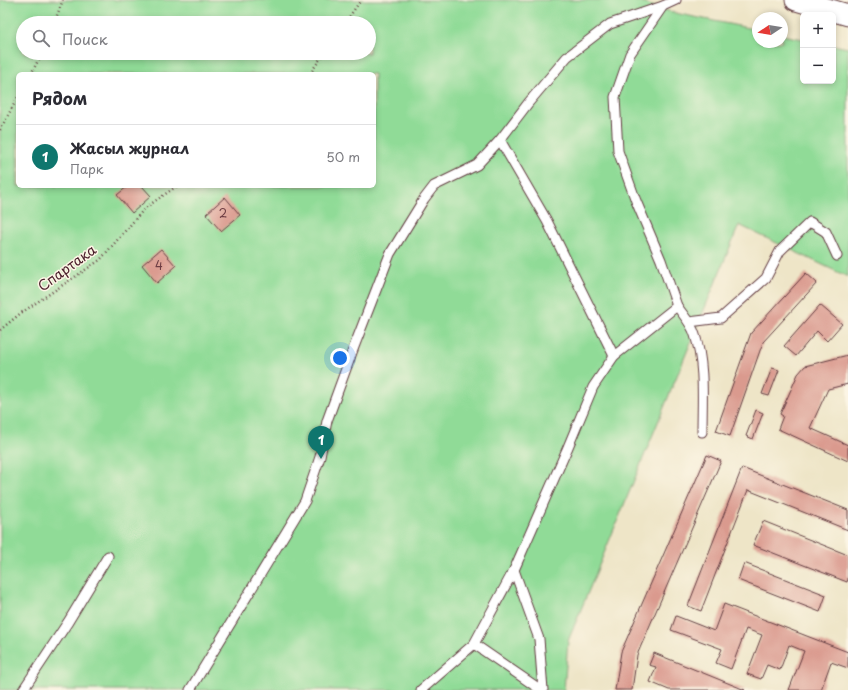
<!DOCTYPE html>
<html lang="ru">
<meta charset="utf-8">
<style>
:root{--surface:#fff;--page:#f7f7f7;--text:#2b2b33;--muted:#7c7c81;--line:#e1e1e2;--accent:#0f766e}
body{margin:0;font-family:"Playpen Sans",sans-serif;background:var(--page);color:var(--text)}
.controls{position:absolute;right:12px;top:12px;display:grid;overflow:hidden;border-radius:6px;box-shadow:0 2px 6px #0003}
.controls button{width:36px;height:36px;display:grid;place-items:center;padding:0;border:0;border-bottom:1px solid var(--line);background:var(--surface);color:var(--text);font:20px sans-serif}
.compass{position:absolute;left:752px;top:12px;width:36px;height:36px;border-radius:50%;background:var(--surface);box-shadow:0 2px 6px #0003;rotate:258deg}
.you{position:absolute;left:340px;top:358px;width:14px;height:14px;margin:-10px;border:3px solid #fff;border-radius:50%;background:#1a73e8;box-shadow:0 0 0 6px #1a73e833}
.badge{display:grid;place-items:center;width:26px;height:26px;border-radius:50%;background:var(--accent);color:#fff;font-size:13px;font-weight:700}
.pin{position:absolute;translate:-50% -33px;filter:drop-shadow(0 1px 2px #0008)}
.pin::after{content:'';position:absolute;top:21px;width:14px;height:12px;background:inherit;clip-path:polygon(0 0,100% 0,50% 100%)}
.list{margin:0;padding:0;list-style:none}
h2{display:flex;justify-content:space-between;align-items:center;height:52px;margin:0;padding:0 16px;font-size:17px}
h2 small{font-size:13px;font-weight:400;color:var(--muted)}
.list li{display:grid;grid-template-columns:26px 1fr auto;gap:12px;align-items:center;box-sizing:border-box;height:64px;padding:0 16px;border-top:1px solid var(--line)}
.list b{display:block;font-size:15px;white-space:nowrap}
.list p{margin:0;font-size:13px;white-space:nowrap;color:var(--muted)}
.list em{font-size:13px;font-style:normal;color:var(--muted)}
.icon{flex:none;width:22px;height:22px;fill:none;stroke:currentColor;stroke-width:2;stroke-linecap:round;stroke-linejoin:round}
.map{position:relative;flex:none;width:848px;height:690px;overflow:hidden}
.search{position:absolute;background:var(--surface);box-shadow:0 2px 6px #0003;left:16px;top:16px;width:360px;height:44px;display:flex;align-items:center;gap:10px;box-sizing:border-box;padding:0 14px;border-radius:22px;color:var(--muted);font-size:15px}
.panel{position:absolute;background:var(--surface);box-shadow:0 2px 6px #0003;left:16px;top:72px;width:360px;height:116px;border-radius:6px}
.map>svg:first-child{display:block}
.green{fill:#90db97;stroke:#6d7d61;fill-rule:evenodd}
.building{fill:#da9a8e}
.lines{fill:none;stroke-linecap:round;stroke-linejoin:round}
.service-casing{stroke:#633d42;stroke-width:11}
.tertiary-casing{stroke:#633d42;stroke-width:23}
.path{stroke:#633d42;stroke-width:2.5;stroke-dasharray:1 3;stroke-linecap:butt}
.service{stroke:#fff;stroke-width:9}
.tertiary{stroke:#fff;stroke-width:21}
.labels{text-anchor:middle;stroke-width:3;stroke-linejoin:round;paint-order:stroke}
.number-label{font-size:12px;fill:#6e3e44}
.street-label{font-size:14px;fill:#4a1f2b;stroke:#fcf5e5}
</style>
<div class="map">
<svg width="848" height="690" viewBox="0 0 848 690">
<rect width="100%" height="100%" fill="#fcf5e5"/>
<filter id="ink" filterUnits="userSpaceOnUse"><feTurbulence type="fractalNoise" baseFrequency=".025" numOctaves="2"/><feDisplacementMap in="SourceGraphic" scale="8" xChannelSelector="R" yChannelSelector="G"/><feConvolveMatrix kernelMatrix="1 2 1 2 8 2 1 2 1" color-interpolation-filters="sRGB"/></filter>
<filter id="wash" filterUnits="userSpaceOnUse"><feTurbulence type="fractalNoise" baseFrequency=".012" numOctaves="4" result="noise"/><feDisplacementMap in="SourceGraphic" scale="16" xChannelSelector="R" yChannelSelector="G"/><feGaussianBlur stdDeviation="0.9" result="paint"/><feColorMatrix in="noise" values="0 0 0 0 0 0 0 0 0 0 0 0 0 0 0 0 0 1.4 0 .05"/><feComposite in="paint" operator="in"/></filter>
<g filter="url(#wash)">
<rect width="100%" height="100%" fill="#eee5c7"/>
<path class="green" d="M0,0H633L675,13L758,30V42H782V35L803,39V81H833V45L848,48V277L739,225L568,641L564,690H0ZM23,23H369V53H23ZM18,74H374V186H18Z"/>
<g id="blocks">
<g class="building">
<polygon points="128,186 142,186 151,196 132,213 117,195"/>
<polygon points="225,197 240,215 221,231 206,214"/>
<polygon points="161,249 176,266 157,283 142,265"/>
<polygon points="806,273 817,283 763,342 730,436 716,431 751,333"/>
<polygon points="820,305 842,324 827,341 817,331 796,356 784,346"/>
<polygon points="848,355 848,384 828,389 810,428 848,445 848,461 778,429 783,416 780,414 798,374 805,366"/>
<polygon points="772,368 779,370 769,396 762,394"/>
<polygon points="756,410 763,413 753,439 746,436"/>
<polygon points="707,455 721,461 637,655 632,690 615,690 621,652"/>
<polygon points="742,468 848,510 848,530 748,490 701,611 688,606"/>
<polygon points="763,521 848,555 848,579 847,582 753,545"/>
<polygon points="744,563 826,595 820,612 738,580"/>
<polygon points="724,604 848,652 848,668 831,662 821,690 789,690 804,651 789,645 780,670 767,665 761,679 747,674 762,635 746,629 731,669 716,663 722,649 671,630 676,616 714,631"/>
<polygon points="654,653 745,690 669,690 650,682 656,667 649,665"/>
</g>
</g>
</g>
<g filter="url(#ink)">
<use href="#blocks" fill-opacity="0" stroke="#633d42" stroke-width="1"/>
<g class="lines">
<defs>
<g id="service">
<polyline points="676,0 663,6 630,54 615,97 618,151 636,201 661,260 677,306"/>
<polyline points="500,140 547,221 614,356"/>
<polyline points="689,322 721,318 766,278 780,251 810,222 826,232 837,256"/>
<polyline points="474,644 541,690"/>
<polyline points="23,690 68,622 108,556"/>
<polyline points="190,690 305,501 320,457 327,421 354,347 390,254 424,199 434,186 477,165 500,140 529,102 567,57 610,24 663,6"/>
<polyline points="421,690 474,644 514,570"/>
<path d="M543,690L539,639L514,570L568,447L593,387L614,356L677,306C683,315 692,324 695,335C705,365 702,401 702,432"/>
</g>
<polyline id="tertiary" points="796,0 848,15"/>
</defs>
<use href="#service" class="service-casing"/>
<use href="#tertiary" class="tertiary-casing"/>
<g class="path">
<polyline points="54,23 63,0"/>
<polyline points="345,23 361,0"/>
<polyline points="31,74 42,53"/>
<polyline points="310,74 324,53"/>
<polyline points="0,130 18,97"/>
<polyline points="0,330 21,313 100,260 145,208 177,186"/>
</g>
<use href="#service" class="service"/>
<use href="#tertiary" class="tertiary"/>
</g>
</g>
<g class="labels">
<g class="number-label">
<text x="223" y="218">2</text>
<text x="159" y="270">4</text>
</g>
<g class="street-label">
<text transform="translate(67 268) rotate(-36)" y="5">Спартака</text>
</g>
</g>
</svg>
<div class="controls">
<button>+</button>
<button>−</button>
</div>
<svg class="compass" viewBox="-18 -18 36 36"><path d="M0-13l5 13h-10z" fill="#e53935"/><path d="M0 13l5-13h-10z" fill="#7c7c81"/></svg>
<div class="you"></div>
<div class="pin badge" style="left:321px;top:459px">1</div>
<div class="search"><svg class="icon" aria-label="search" viewBox="0 0 24 24"><circle cx="10" cy="10" r="6"/><path d="M15 15l6 6"/></svg>Поиск</div>
<section class="panel">
<h2>Рядом<small></small></h2>
<ul class="list">
<li><span class="badge">1</span><div><b>Жасыл журнал</b><p>Парк</p></div><em>50 m</em></li>
</ul>
</section>
</div>
